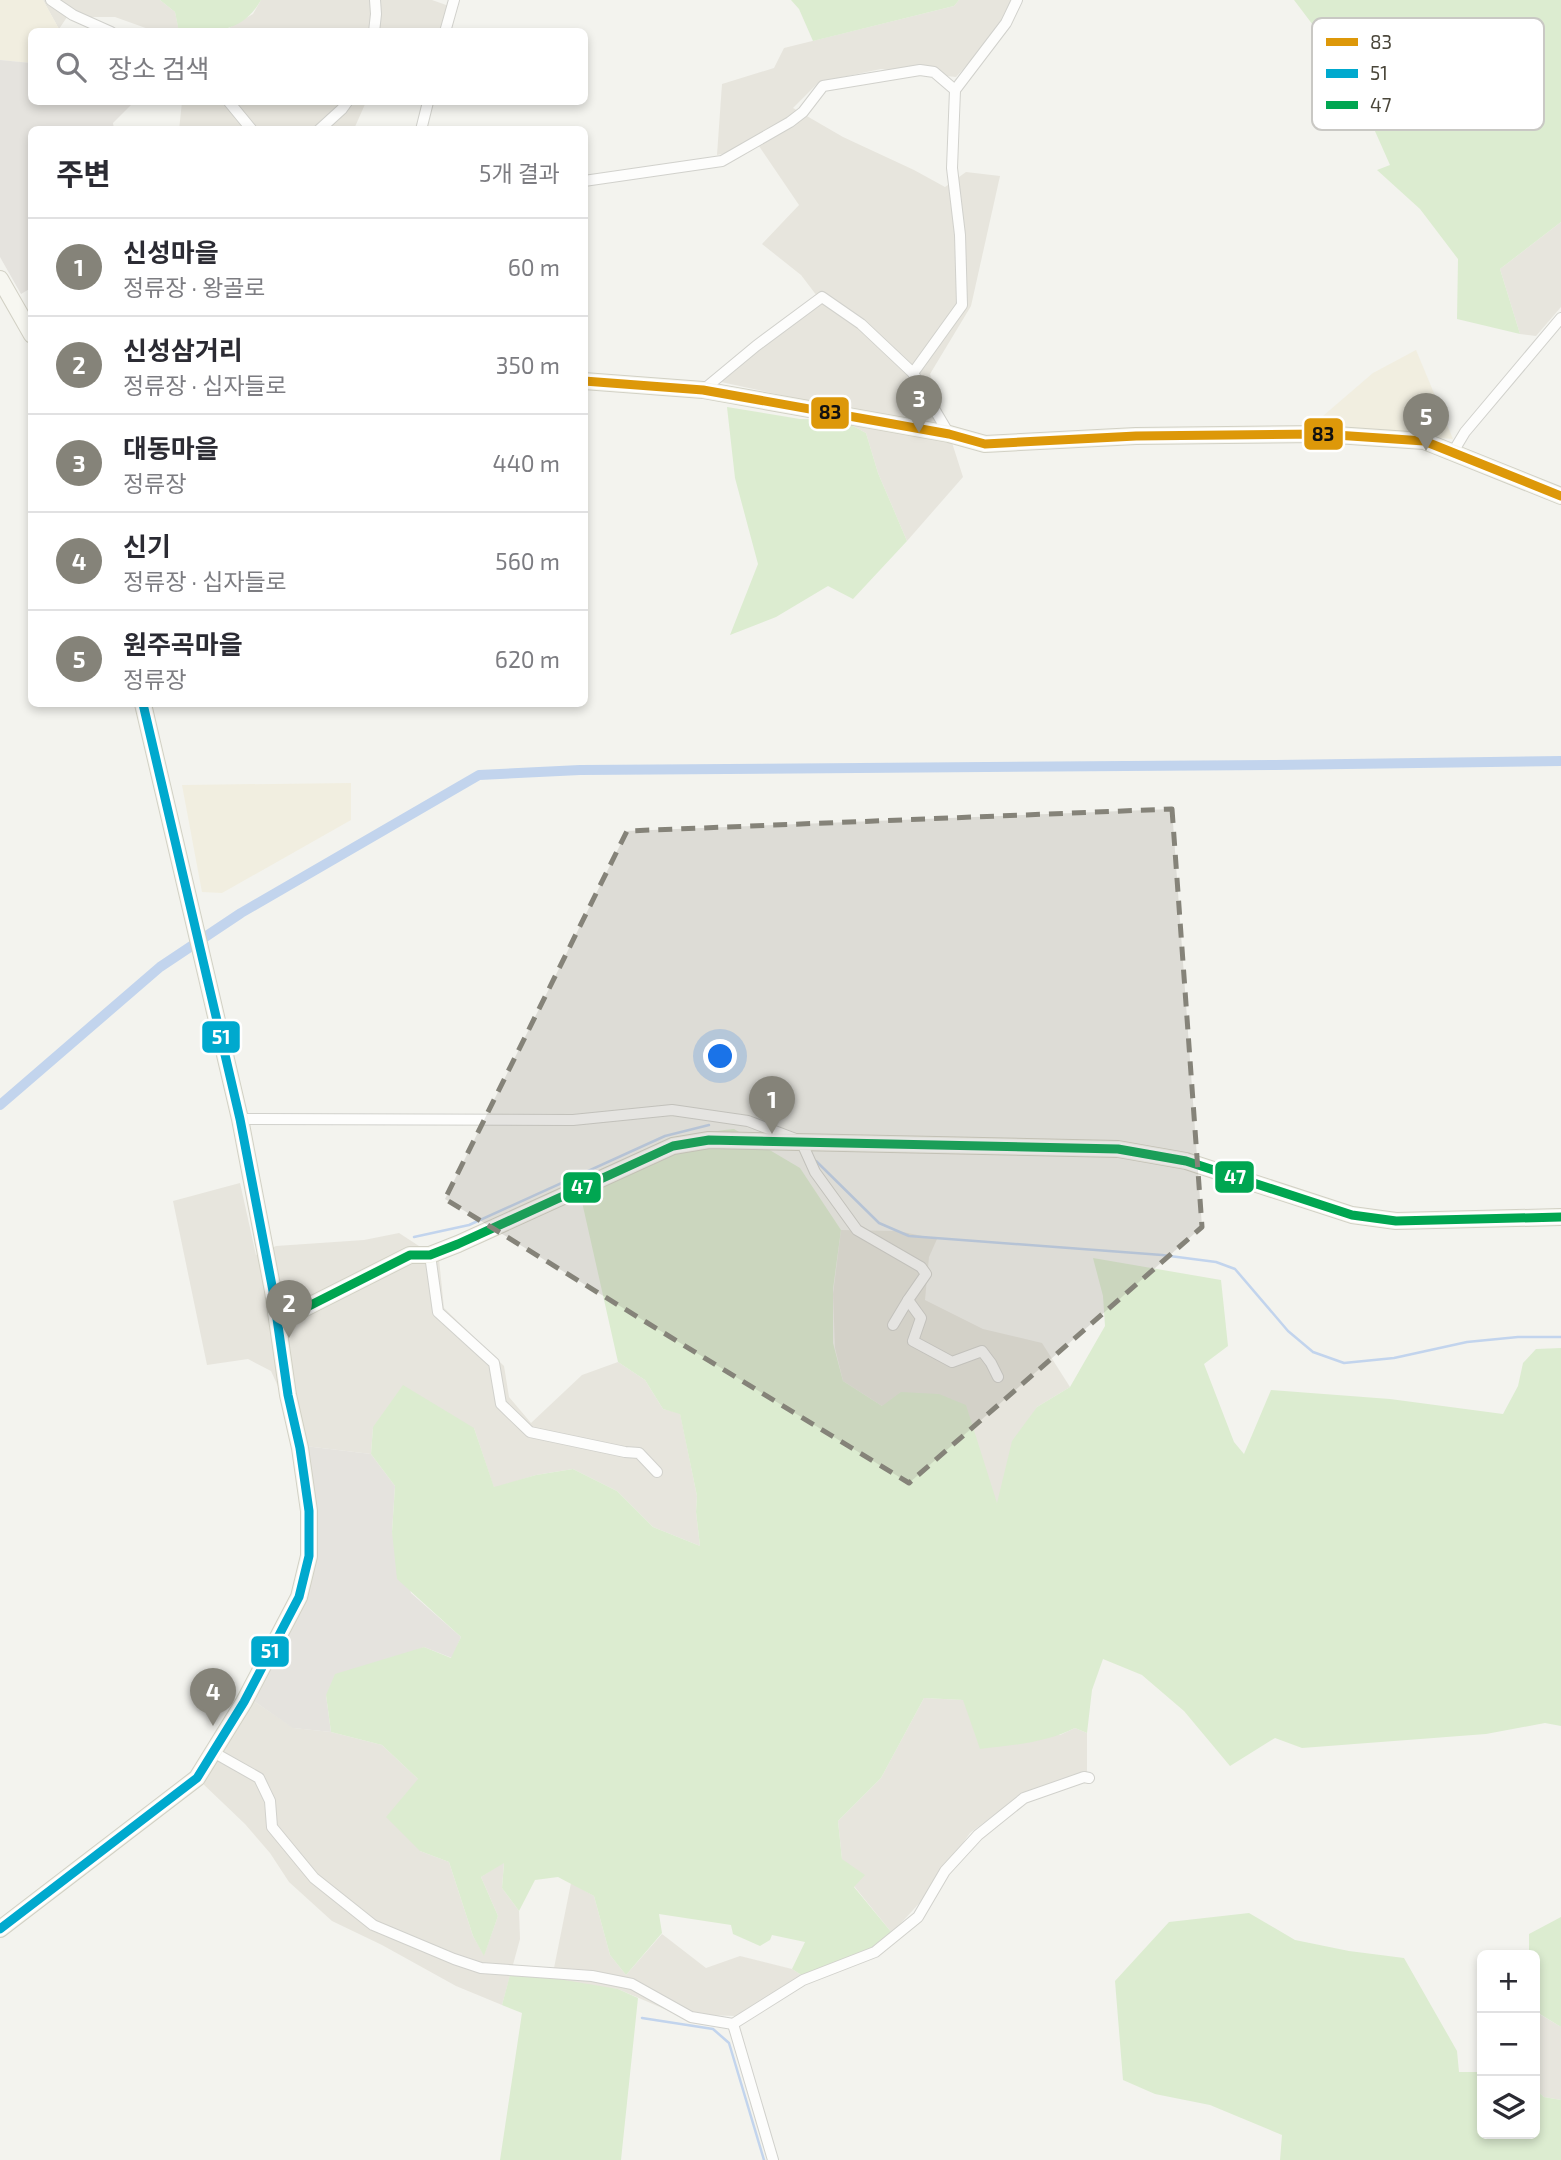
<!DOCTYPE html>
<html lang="ko">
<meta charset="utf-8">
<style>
:root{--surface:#fff;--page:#f2f2f3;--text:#2b2b33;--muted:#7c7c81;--line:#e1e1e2;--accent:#858379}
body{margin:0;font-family:"Exo 2","Noto Sans KR",sans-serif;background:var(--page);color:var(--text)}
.controls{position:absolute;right:21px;bottom:21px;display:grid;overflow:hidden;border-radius:10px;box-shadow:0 4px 10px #0003}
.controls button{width:63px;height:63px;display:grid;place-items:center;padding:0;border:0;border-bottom:2px solid var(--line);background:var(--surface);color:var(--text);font:35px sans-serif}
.you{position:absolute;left:721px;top:1057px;width:24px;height:24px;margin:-18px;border:5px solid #fff;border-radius:50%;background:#1a73e8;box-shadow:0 0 0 10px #1a73e833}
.badge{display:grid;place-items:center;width:46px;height:46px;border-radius:50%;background:var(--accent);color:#fff;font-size:23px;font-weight:700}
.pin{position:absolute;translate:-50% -58px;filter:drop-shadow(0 2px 4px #0008)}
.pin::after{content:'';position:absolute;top:37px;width:24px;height:21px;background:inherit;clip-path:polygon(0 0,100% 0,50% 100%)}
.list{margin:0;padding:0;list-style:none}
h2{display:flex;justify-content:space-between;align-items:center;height:91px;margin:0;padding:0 28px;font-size:30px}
h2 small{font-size:23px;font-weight:400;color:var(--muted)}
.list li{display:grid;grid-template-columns:46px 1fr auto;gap:21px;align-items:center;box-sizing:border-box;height:98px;padding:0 28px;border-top:2px solid var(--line)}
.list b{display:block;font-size:26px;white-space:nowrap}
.list p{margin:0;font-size:23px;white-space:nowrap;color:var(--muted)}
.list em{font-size:23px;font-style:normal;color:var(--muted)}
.icon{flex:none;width:38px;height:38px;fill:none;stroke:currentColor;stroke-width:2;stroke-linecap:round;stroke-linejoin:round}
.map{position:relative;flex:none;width:1561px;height:2160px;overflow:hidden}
.search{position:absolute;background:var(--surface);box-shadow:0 4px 10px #0003;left:28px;top:28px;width:560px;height:77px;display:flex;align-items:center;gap:18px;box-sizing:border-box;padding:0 24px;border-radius:10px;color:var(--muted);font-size:26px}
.panel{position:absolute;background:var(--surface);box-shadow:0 4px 10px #0003;left:28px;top:126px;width:560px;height:581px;border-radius:10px}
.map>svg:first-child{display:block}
.residential{fill:#e7e5dd}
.commercial{fill:#f1eee0}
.industrial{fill:#e5e3de}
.green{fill:#dcecd0}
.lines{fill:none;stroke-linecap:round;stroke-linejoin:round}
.stream{stroke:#c2d4ed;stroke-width:2.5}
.canal{stroke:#c2d4ed;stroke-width:10}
.street-casing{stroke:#d1d1cc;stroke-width:12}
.secondary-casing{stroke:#d2d1c5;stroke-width:18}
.street{stroke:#fdfdfc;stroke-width:10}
.secondary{stroke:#f7f7f1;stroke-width:16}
.bus-1-casing{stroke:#fff;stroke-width:14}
.bus-2-casing{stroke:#fff;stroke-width:14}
.bus-3-casing{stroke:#fff;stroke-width:14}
.bus-1{stroke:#dd9809;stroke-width:9}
.bus-2{stroke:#00a9ce;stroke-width:9}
.bus-3{stroke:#00a651;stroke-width:9}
.marked{fill:#858379;fill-opacity:0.2;stroke:#858379;stroke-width:5;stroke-dasharray:14 9;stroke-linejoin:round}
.key{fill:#fff;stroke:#c9c8c4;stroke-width:2}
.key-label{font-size:19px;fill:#4a463a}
.line-badge{stroke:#fff;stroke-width:2.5}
.badge-label{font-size:19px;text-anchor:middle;font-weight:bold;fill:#fff}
.pale-badge-label{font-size:19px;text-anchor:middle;font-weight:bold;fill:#111}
</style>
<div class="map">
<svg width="1561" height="2160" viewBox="0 0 1561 2160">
<rect width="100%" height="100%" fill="#f3f3ee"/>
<g class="residential">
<polygon points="43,0 160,0 175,12 179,31 154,31 115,17 67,17 59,29"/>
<polygon points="261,0 432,0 449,6 440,31 222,32 253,14"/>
<polygon points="959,0 1015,0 993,36 956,77 881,69 819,82 793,108 843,137 914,170 945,187 966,172 1000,176 971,306 930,374 963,477 907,541 878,473 866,433 842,420 832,406 707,379 817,296 801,275 762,244 799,205 759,146 717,155 722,84 774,68 784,48 954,6"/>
<polygon points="182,102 366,102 354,129 179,130"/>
<polygon points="1561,222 1561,307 1536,336 1520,334 1500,269"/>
<polygon points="240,1183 256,1255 276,1246 364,1240 399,1233 439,1259 444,1308 504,1366 509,1397 531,1423 582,1375 618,1362 645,1380 663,1409 680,1413 697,1496 696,1512 700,1546 653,1527 617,1491 573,1469 536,1475 494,1488 474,1428 373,1427 371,1454 305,1446 271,1371 248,1359 207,1365 173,1201"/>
<polygon points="841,1230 898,1231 937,1239 929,1257 925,1300 983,1329 1042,1343 1070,1387 1037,1407 998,1504 882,1406 843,1381 835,1348 833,1294"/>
<polygon points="924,1698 963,1700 1060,1735 1075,1728 1087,1733 1087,1772 1011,1802 970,1833 924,1898 892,1933 854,1886 842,1859 838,1821 881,1778"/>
<polygon points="252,1700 294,1728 331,1732 382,1745 418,1779 420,1851 449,1862 473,1936 484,1955 498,1916 481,1877 504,1862 502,1888 519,1911 520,1939 502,2005 456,1986 382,1945 332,1921 289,1882 270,1853 245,1824 200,1781"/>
<polygon points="571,1883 594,1896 610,1955 626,1975 662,1934 706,1968 740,1956 792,1969 803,1976 735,2016 676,2014 618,1989 551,1983"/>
<polygon points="1536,2012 1561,2027 1561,2100 1544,2097 1535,2089"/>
</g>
<g class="commercial">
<polygon points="0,0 43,0 59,29 58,31 32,32 31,63 0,60"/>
<polygon points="1416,350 1453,439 1309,428 1373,373"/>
<polygon points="351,783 351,820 222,893 202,892 182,785"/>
</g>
<g class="industrial">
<polygon points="0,60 31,63 32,102 134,102 113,123 114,129 32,130 31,288 21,294 0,257"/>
<polygon points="305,1446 371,1454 395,1486 392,1532 411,1593 461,1637 452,1658 424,1647 326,1695 331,1732 293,1728 252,1700 316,1560 317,1512"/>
</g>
<g class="green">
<path d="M160,0H261C242,34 213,32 179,32L175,12Z"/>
<polygon points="791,0 959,0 954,6 813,41 799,9"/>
<polygon points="1294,0 1561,0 1561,222 1500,269 1520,334 1457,319 1458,259 1420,209 1377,170 1390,165 1363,104 1322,37"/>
<polygon points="727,407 800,419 842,420 866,433 878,473 907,541 853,599 828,586 776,617 730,635 758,564 735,478"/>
<path d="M734,1129L800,1168L841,1230L833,1289V1343L843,1381L882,1406L901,1392L939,1394L966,1405L997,1503L1012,1441L1037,1407L1070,1387L1105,1326L1103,1296L1093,1258L1221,1280L1228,1346L1204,1364L1234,1442L1244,1454L1271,1390L1390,1399L1503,1414L1518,1386L1523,1363L1536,1349L1561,1348V1726L1545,1723L1486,1734L1302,1748L1275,1738L1230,1766L1184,1711L1142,1675L1103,1659L1092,1690L1087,1733L1075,1728C1045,1743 1013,1745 980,1749L963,1700L924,1698L881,1778L838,1821L842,1859L865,1875L854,1887L892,1933L874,1948L803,1976L792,1969L805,1942L772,1935L770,1940L760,1946L733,1934L731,1925L659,1914L662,1933L626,1975L610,1955L594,1896L558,1877L535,1880L519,1911L502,1888L504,1863L481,1877L498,1916L484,1956L473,1936L449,1862L420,1851L386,1817L418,1779L382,1745L331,1732L326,1695L335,1674L424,1647L451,1658L461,1637L397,1579L392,1532L395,1486L371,1454L373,1427L403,1385L474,1428L494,1487L536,1475L573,1469L617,1491L653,1527L700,1546L696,1512L697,1496L680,1414L663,1409L645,1380L618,1362L582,1202L585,1178C632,1158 683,1133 734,1129Z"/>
<polygon points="1249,1913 1295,1940 1349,1951 1404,1958 1457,2051 1459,2072 1482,2072 1482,2134 1535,2134 1535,2089 1544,2097 1561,2100 1561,2160 1280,2160 1282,2135 1210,2105 1155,2094 1123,2080 1115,1981 1169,1922"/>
<polygon points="1561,1917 1561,2027 1535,2011 1535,1955 1529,1955 1529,1934"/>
<polygon points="511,1971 618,1989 638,1998 621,2160 500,2160 522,2013 502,2005"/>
</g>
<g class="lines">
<g class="stream">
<polyline points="816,1161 879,1223 909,1236 1162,1255 1216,1262 1235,1269 1288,1331 1313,1352 1344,1363 1394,1358 1467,1342 1518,1337 1561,1337"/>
<polyline points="414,1237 469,1225 665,1136 709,1125"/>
<polyline points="642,2018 713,2029 729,2043 764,2160"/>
</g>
<polyline class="canal" points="0,1105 160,967 241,913 479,775 580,770 1275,765 1561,761"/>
<defs>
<g id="street">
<polyline points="51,0 73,15 111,32"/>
<polyline points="374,32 376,14 375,0"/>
<polyline points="445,32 454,0"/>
<polyline points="955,90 1006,23 1017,0"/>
<polyline points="229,102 252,130"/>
<polyline points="319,130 342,109 347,102"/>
<polyline points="421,130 428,102"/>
<polyline points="584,181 722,161 790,122 803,112 823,86 920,70 934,72 955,90 952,168 960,235 962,305 913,373"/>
<polyline points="703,390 756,346 822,297 861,324 913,373 949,434"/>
<polyline points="1453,452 1465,432 1561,318"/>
<polyline points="240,1119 573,1120 672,1110 748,1121 801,1141 815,1172 857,1230 921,1267 926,1274 908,1300 921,1318 913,1341 952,1362 982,1351 991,1363 998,1377"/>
<polyline points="430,1255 438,1312 494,1363 501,1404 530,1432 625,1452 639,1453 657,1472"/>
<polyline points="893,1325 908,1300"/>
<polyline points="213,1752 259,1778 270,1801 272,1827 314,1878 373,1925 454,1959 481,1968 592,1976 632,1984 691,2017 733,2024 803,1980 875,1952 918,1917 945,1871 978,1835 1024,1798 1084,1777 1089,1778"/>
<polyline points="733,2024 773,2160"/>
</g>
<g id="secondary">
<polyline points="0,279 32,335"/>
<polyline points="584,381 703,390 949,434 985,444 1136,436 1321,434 1424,441 1561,496"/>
<polyline points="277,1316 301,1310 410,1255 430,1255 458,1244 673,1146 709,1140 1118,1149 1186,1161 1352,1215 1396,1221 1561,1217"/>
<polyline points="0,1929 197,1778 244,1702 299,1597 309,1556 309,1511 300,1448 288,1395 273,1291 240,1119 143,704"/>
</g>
</defs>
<use href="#street" class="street-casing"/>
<use href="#secondary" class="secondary-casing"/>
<use href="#street" class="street"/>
<use href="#secondary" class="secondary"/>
<defs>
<polyline id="bus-1" points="584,381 703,390 949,434 985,444 1136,436 1321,434 1424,441 1561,496"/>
<polyline id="bus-2" points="0,1929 197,1778 244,1702 299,1597 309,1556 309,1511 300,1448 288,1395 273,1291 240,1119 143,704"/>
<polyline id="bus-3" points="277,1316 301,1310 410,1255 430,1255 458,1244 673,1146 709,1140 1118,1149 1186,1161 1352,1215 1396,1221 1561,1217"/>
</defs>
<use href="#bus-1" class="bus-1-casing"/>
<use href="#bus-2" class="bus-2-casing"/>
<use href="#bus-3" class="bus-3-casing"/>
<use href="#bus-1" class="bus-1"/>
<use href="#bus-2" class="bus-2"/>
<use href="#bus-3" class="bus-3"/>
</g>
<path class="marked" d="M1172,809L1202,1227L909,1483L445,1199L627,831Z"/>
<rect x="1312" y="18" width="232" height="112" rx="10" class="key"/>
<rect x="1326" y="38" width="32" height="8" fill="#dd9809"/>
<rect x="1326" y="69" width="32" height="9" fill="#00a9ce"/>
<rect x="1326" y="101" width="32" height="8" fill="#00a651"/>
<g class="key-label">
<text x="1370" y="49">83</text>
<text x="1370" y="80">51</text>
<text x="1370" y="112">47</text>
</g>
<g class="line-badge">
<rect x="810" y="396" width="40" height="34" rx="7" fill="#dd9809"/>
<rect x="1303" y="417" width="41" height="34" rx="7" fill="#dd9809"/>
<rect x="201" y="1020" width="40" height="34" rx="7" fill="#00a9ce"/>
<rect x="1214" y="1160" width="41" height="34" rx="7" fill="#00a651"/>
<rect x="562" y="1171" width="40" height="33" rx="7" fill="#00a651"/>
<rect x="250" y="1635" width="40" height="33" rx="7" fill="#00a9ce"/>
</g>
<g class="badge-label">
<text x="221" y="1044">51</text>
<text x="1235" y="1184">47</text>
<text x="582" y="1194">47</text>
<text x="270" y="1658">51</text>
</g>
<g class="pale-badge-label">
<text x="830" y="419">83</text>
<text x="1323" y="441">83</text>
</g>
</svg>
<div class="controls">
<button>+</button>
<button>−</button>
<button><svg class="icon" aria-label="layers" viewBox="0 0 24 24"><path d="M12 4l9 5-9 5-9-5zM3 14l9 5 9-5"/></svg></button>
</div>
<div class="you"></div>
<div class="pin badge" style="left:772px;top:1134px">1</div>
<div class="pin badge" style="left:289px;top:1338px">2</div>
<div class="pin badge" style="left:919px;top:433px">3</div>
<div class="pin badge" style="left:213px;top:1726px">4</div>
<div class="pin badge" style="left:1426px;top:451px">5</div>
<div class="search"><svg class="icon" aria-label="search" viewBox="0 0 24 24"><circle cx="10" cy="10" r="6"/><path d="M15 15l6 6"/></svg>장소 검색</div>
<section class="panel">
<h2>주변<small>5개 결과</small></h2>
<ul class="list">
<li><span class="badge">1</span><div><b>신성마을</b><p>정류장 · 왕골로</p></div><em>60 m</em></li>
<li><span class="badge">2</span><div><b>신성삼거리</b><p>정류장 · 십자들로</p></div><em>350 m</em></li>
<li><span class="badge">3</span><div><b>대동마을</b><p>정류장</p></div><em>440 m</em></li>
<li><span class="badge">4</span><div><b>신기</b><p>정류장 · 십자들로</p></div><em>560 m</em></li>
<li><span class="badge">5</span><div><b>원주곡마을</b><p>정류장</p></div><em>620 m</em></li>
</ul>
</section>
</div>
